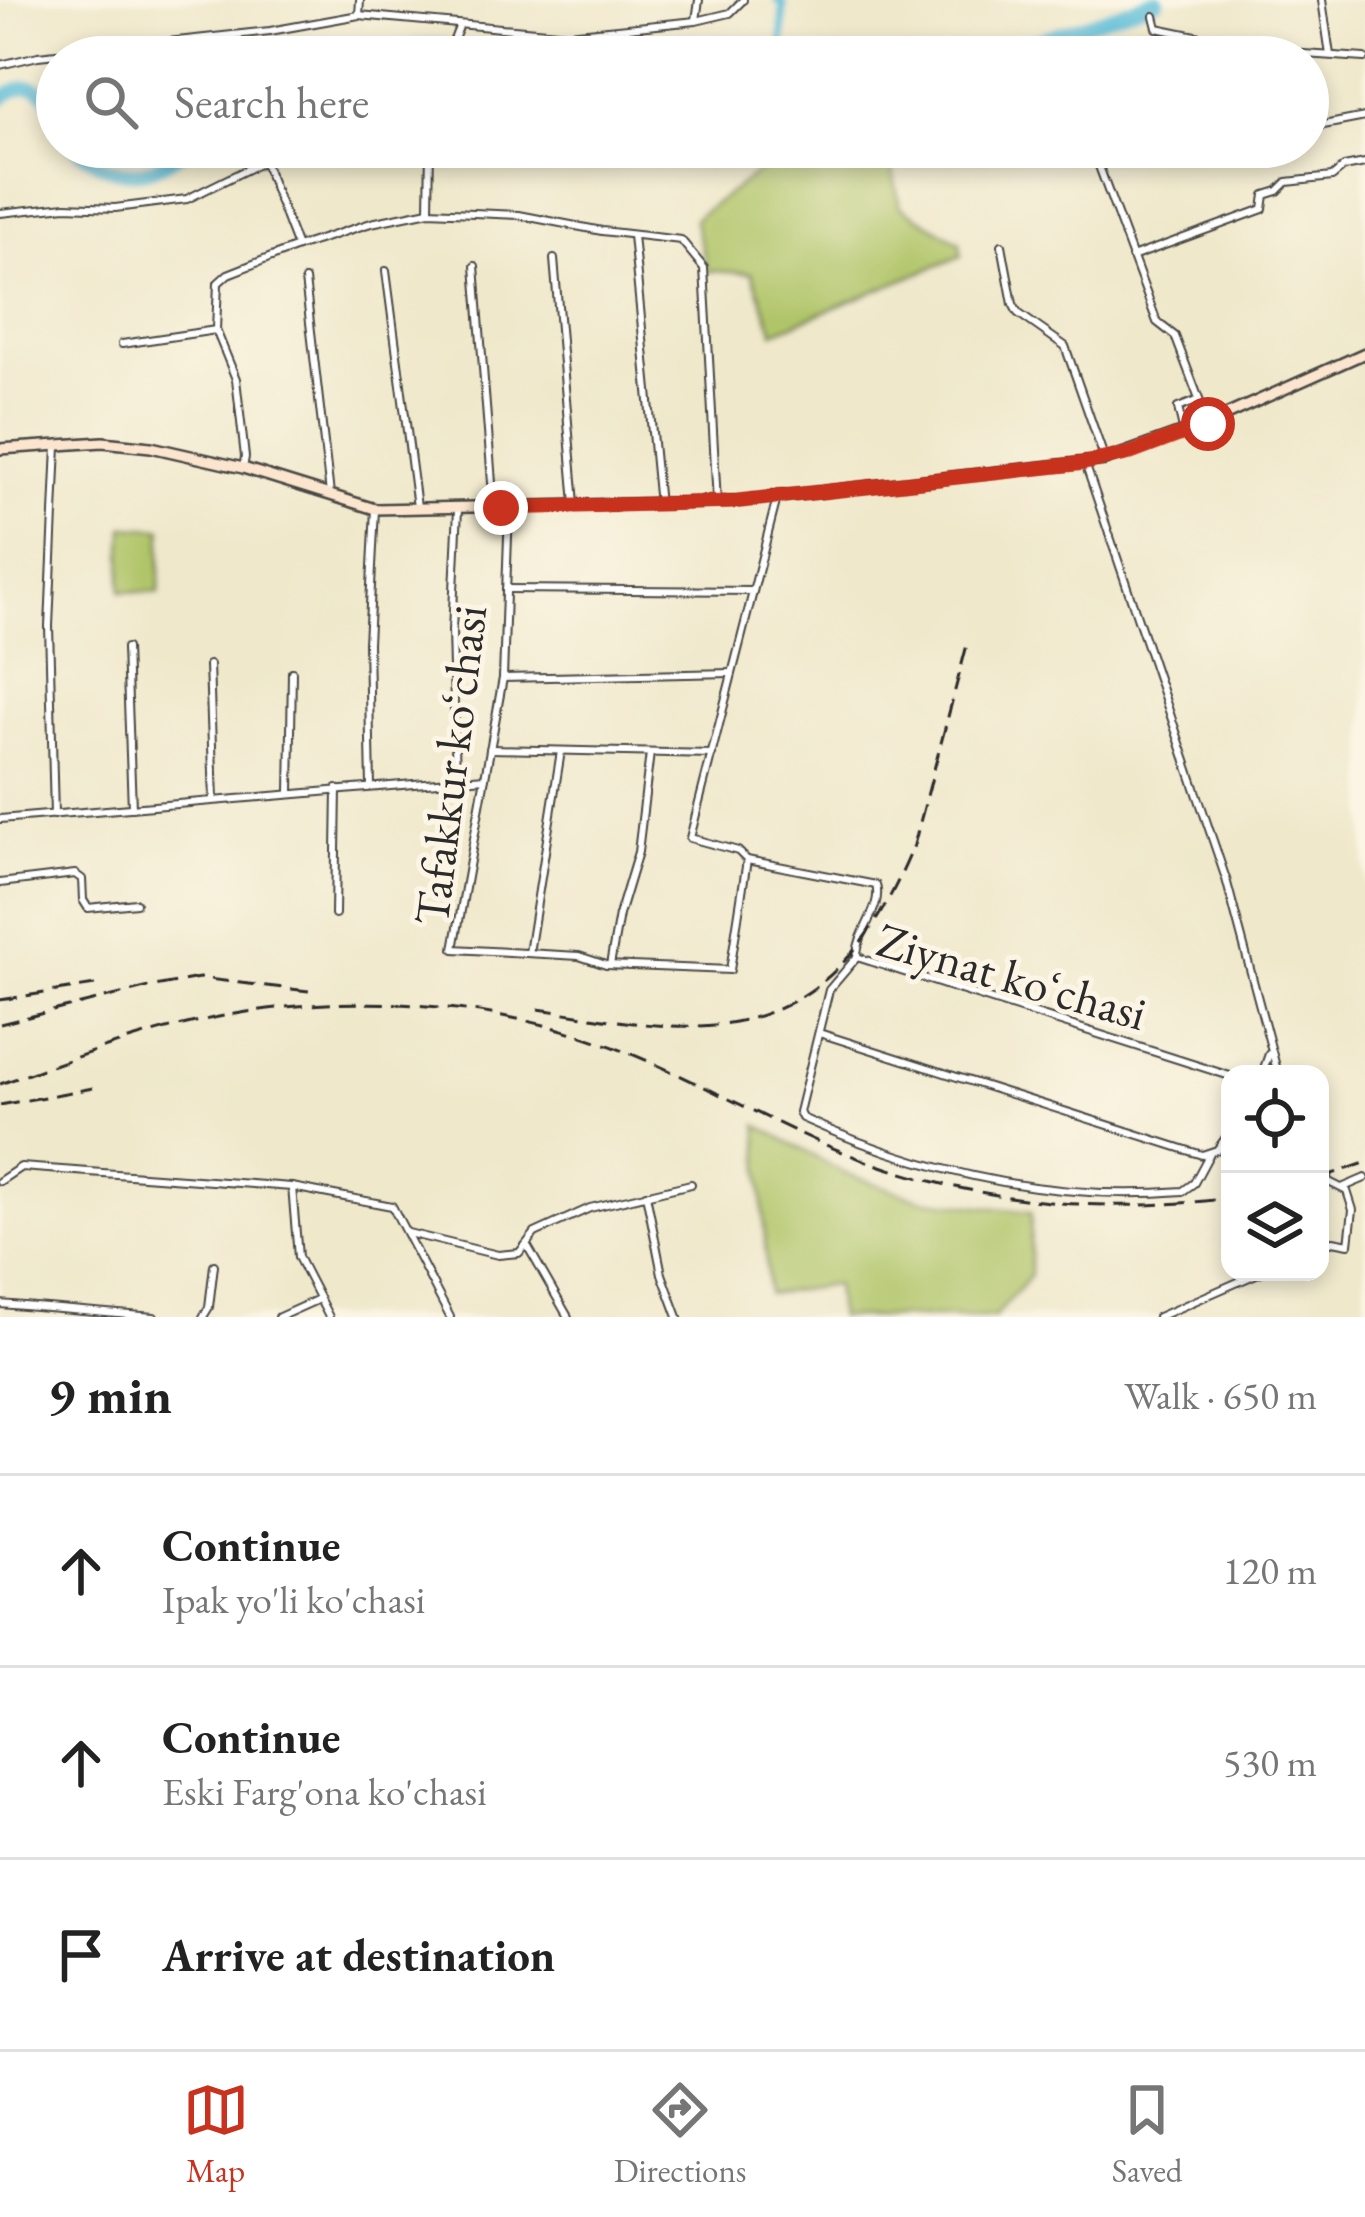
<!DOCTYPE html>
<meta charset="utf-8">
<style>
:root{--surface:#fff;--page:#f2f2f2;--text:#222;--muted:#767676;--line:#e0e0e0;--accent:#c8321e}
body{margin:0;font-family:"EB Garamond",serif;background:var(--page);color:var(--text)}
.controls{position:absolute;right:36px;bottom:36px;display:grid;overflow:hidden;border-radius:24px;box-shadow:0 6px 18px #0003}
.controls button{width:108px;height:108px;display:grid;place-items:center;padding:0;border:0;border-bottom:3px solid var(--line);background:var(--surface);color:var(--text);font:60px sans-serif}
.stop{position:absolute;width:36px;height:36px;margin:-27px;border:9px solid #c8321e;border-radius:50%;background:#fff}
.stop.end{background:#c8321e;border-color:#fff;box-shadow:0 3px 12px #0008}
.list{margin:0;padding:0;list-style:none}
h2{display:flex;justify-content:space-between;align-items:center;height:156px;margin:0;padding:0 48px;font-size:51px}
h2 small{font-size:39px;font-weight:400;color:var(--muted)}
.list li{display:grid;grid-template-columns:78px 1fr auto;gap:36px;align-items:center;box-sizing:border-box;height:192px;padding:0 48px;border-top:3px solid var(--line)}
.list b{display:block;font-size:45px;white-space:nowrap}
.list p{margin:0;font-size:39px;white-space:nowrap;color:var(--muted)}
.list em{font-size:39px;font-style:normal;color:var(--muted)}
.icon{flex:none;width:66px;height:66px;fill:none;stroke:currentColor;stroke-width:2;stroke-linecap:round;stroke-linejoin:round}
.map{position:relative;flex:none;width:1365px;height:1317px;overflow:hidden}
.search{position:absolute;background:var(--surface);box-shadow:0 6px 18px #0003;left:36px;right:36px;top:36px;height:132px;display:flex;align-items:center;gap:30px;box-sizing:border-box;padding:0 42px;border-radius:66px;color:var(--muted);font-size:45px}
.sheet{height:732px;background:var(--surface)}
nav{display:flex;justify-content:space-around;align-items:center;box-sizing:border-box;height:168px;border-top:3px solid var(--line);background:var(--surface);font-size:33px;color:var(--muted)}
nav a{display:grid;justify-items:center;gap:6px}
nav .on{color:var(--accent)}
.map>svg:first-child{display:block}
.green{fill:#b0c569;stroke:#6e784a;stroke-width:3}
.lines{fill:none;stroke-linecap:round;stroke-linejoin:round}
.canal{stroke:#59bcd8;stroke-width:8}
.river{stroke:#59bcd8;stroke-width:14}
.street-casing{stroke:#484743;stroke-width:10}
.secondary-casing{stroke:#484743;stroke-width:14}
.street{stroke:#fff;stroke-width:6}
.secondary{stroke:#fbe5cf;stroke-width:9}
.rail{stroke:#2b2b2b;stroke-width:3;stroke-dasharray:18 9;stroke-linecap:butt}
.route{stroke:#c8321e;stroke-width:15}
.labels{text-anchor:middle;stroke-width:10;stroke-linejoin:round;paint-order:stroke}
.street-label{font-size:48px;fill:#2b2b2b;stroke:#fcf5e5}
</style>
<div class="map">
<svg width="1365" height="1317" viewBox="0 0 1365 1317">
<rect width="100%" height="100%" fill="#fcf5e5"/>
<filter id="ink" filterUnits="userSpaceOnUse"><feTurbulence type="fractalNoise" baseFrequency=".00833" numOctaves="2"/><feDisplacementMap in="SourceGraphic" scale="24" xChannelSelector="R" yChannelSelector="G"/><feConvolveMatrix kernelMatrix="1 2 1 2 8 2 1 2 1" color-interpolation-filters="sRGB"/></filter>
<filter id="wash" filterUnits="userSpaceOnUse"><feTurbulence type="fractalNoise" baseFrequency=".004" numOctaves="4" result="noise"/><feDisplacementMap in="SourceGraphic" scale="48" xChannelSelector="R" yChannelSelector="G"/><feGaussianBlur stdDeviation="2.7" result="paint"/><feColorMatrix in="noise" values="0 0 0 0 0 0 0 0 0 0 0 0 0 0 0 0 0 1.4 0 .05"/><feComposite in="paint" operator="in"/></filter>
<g filter="url(#wash)">
<rect width="100%" height="100%" fill="#efe8cb"/>
<g class="green">
<path d="M786,147H888L900,206L960,243L961,256L774,332L752,273L708,271L694,219C724,195 760,175 786,147Z"/>
<polygon points="124,527 162,529 159,593 121,591"/>
<polygon points="758,1125 844,1173 920,1199 1031,1212 1030,1276 995,1317 838,1317 835,1285 768,1294"/>
</g>
<g class="lines">
<polyline class="canal" points="777,0 783,3 782,57"/>
<g class="river">
<path d="M385,57C413,45 445,40 471,57"/>
<polyline points="987,57 1158,0"/>
<path d="M0,100C24,81 39,81 57,109"/>
<path d="M75,147C115,181 147,181 189,147"/>
</g>
</g>
</g>
<g filter="url(#ink)">
<g class="lines">
<defs>
<g id="street">
<polyline points="1322,0 1330,55"/>
<polyline points="359,15 360,0"/>
<polyline points="1154,16 1157,28 1273,52 1365,58"/>
<polyline points="696,20 699,0"/>
<polyline points="447,57 459,27"/>
<polyline points="0,65 38,56 270,31 359,15 568,34 696,21 730,13 743,0"/>
<polyline points="1308,128 1365,117"/>
<polyline points="1110,147 1094,153 1097,161 1157,322 1175,336 1208,423"/>
<polyline points="429,211 430,147"/>
<polyline points="0,213 66,206 115,208 187,199 264,161"/>
<polyline points="633,235 659,505"/>
<polyline points="1002,245 1013,304 1018,313 1065,346 1105,460"/>
<polyline points="297,247 371,223 429,211 519,215 602,231 681,240 704,268 717,503"/>
<polyline points="1132,257 1263,209 1265,195 1278,191 1287,182 1332,177 1344,167 1365,163"/>
<polyline points="554,259 575,504"/>
<polyline points="475,266 494,508"/>
<polyline points="386,271 417,507"/>
<polyline points="305,280 330,494"/>
<polyline points="216,330 218,283 228,274 297,247 264,161 265,147"/>
<polyline points="122,344 216,330 236,379 245,457 243,468"/>
<polyline points="1184,433 1178,408 1199,400"/>
<polyline points="1085,463 1226,879 1278,1074"/>
<polyline points="509,508 503,678 454,949 579,956 606,965 730,970 747,860 738,851 690,838 777,498"/>
<polyline points="506,589 753,591"/>
<polyline points="126,648 132,808"/>
<polyline points="209,665 214,800"/>
<polyline points="503,678 732,673"/>
<polyline points="490,749 712,754"/>
<polyline points="456,780 452,631 458,509"/>
<polyline points="371,787 368,643 375,509"/>
<polyline points="290,793 292,672"/>
<polyline points="54,815 49,626 57,446"/>
<polyline points="0,819 485,778"/>
<path d="M747,860L876,885C883,908 857,931 857,957"/>
<polyline points="0,883 75,874 82,879 83,900 88,908 136,903"/>
<polyline points="335,914 337,789"/>
<polyline points="529,953 561,751"/>
<path d="M857,957L829,990L799,1112L802,1118C921,1172 1051,1202 1183,1191L1194,1183L1209,1155"/>
<polyline points="857,957 1230,1076"/>
<polyline points="610,965 619,915 638,852 650,753"/>
<polyline points="819,1033 1202,1155 1217,1150 1230,1132"/>
<polyline points="1262,1074 1269,1054"/>
<polyline points="1320,1163 1329,1182 1347,1191 1353,1210 1349,1244 1333,1241 1320,1246"/>
<polyline points="0,1181 21,1167 292,1187 392,1206 450,1317"/>
<polyline points="292,1187 298,1257 329,1317"/>
<polyline points="1344,1187 1365,1178"/>
<polyline points="646,1194 662,1274 678,1317"/>
<polyline points="408,1233 498,1255 519,1253 535,1233 590,1208 691,1184"/>
<polyline points="528,1247 568,1317"/>
<polyline points="0,1304 154,1317"/>
<polyline points="203,1317 209,1307 214,1265"/>
<polyline points="279,1317 319,1299"/>
<polyline points="1158,1317 1261,1272"/>
</g>
<polyline id="secondary" points="0,449 103,442 151,447 243,468 375,509 730,502 1105,460 1208,423 1365,353"/>
</defs>
<use href="#street" class="street-casing"/>
<use href="#secondary" class="secondary-casing"/>
<use href="#street" class="street"/>
<use href="#secondary" class="secondary"/>
<g class="rail">
<polyline points="0,1000 95,985"/>
<path d="M538,1009C597,1017 663,1032 722,1024C825,1011 878,933 914,845L967,645"/>
<polyline points="0,1024 149,987 199,978 317,992"/>
<path d="M0,1084C63,1062 126,1038 191,1023C308,995 436,997 552,1027C643,1051 727,1100 812,1139C946,1199 1085,1217 1230,1198"/>
<polyline points="0,1105 93,1088"/>
<polyline points="1320,1178 1365,1163"/>
</g>
</g>
</g>
<g class="lines" filter="url(#ink)">
<polyline class="route" points="501,508 730,502 1085,463 1131,453 1208,424"/>
</g>
<g class="labels">
<g class="street-label">
<text transform="translate(450 765) rotate(-83)" y="17">Tafakkur koʻchasi</text>
<text transform="translate(1012 976) rotate(16)" y="17">Ziynat koʻchasi</text>
</g>
</g>
</svg>
<div class="controls">
<button><svg class="icon" aria-label="locate" viewBox="0 0 24 24"><circle cx="12" cy="12" r="6"/><path d="M12 2v4M12 18v4M2 12h4M18 12h4"/></svg></button>
<button><svg class="icon" aria-label="layers" viewBox="0 0 24 24"><path d="M12 4l9 5-9 5-9-5zM3 14l9 5 9-5"/></svg></button>
</div>
<div class="stop" style="left:1208px;top:424px"></div>
<div class="stop end" style="left:501px;top:508px"></div>
<div class="search"><svg class="icon" aria-label="search" viewBox="0 0 24 24"><circle cx="10" cy="10" r="6"/><path d="M15 15l6 6"/></svg>Search here</div>
</div>
<section class="sheet">
<h2>9 min<small>Walk · 650 m</small></h2>
<ul class="list">
<li><svg class="icon" aria-label="ahead" viewBox="0 0 24 24"><path d="M12 20V5M6 11l6-6 6 6"/></svg><div><b>Continue</b><p>Ipak yo'li ko'chasi</p></div><em>120 m</em></li>
<li><svg class="icon" aria-label="ahead" viewBox="0 0 24 24"><path d="M12 20V5M6 11l6-6 6 6"/></svg><div><b>Continue</b><p>Eski Farg'ona ko'chasi</p></div><em>530 m</em></li>
<li><svg class="icon" aria-label="arrive" viewBox="0 0 24 24"><path d="M6 21V4h12l-3 4 3 4H6"/></svg><div><b>Arrive at destination</b></div></li>
</ul>
</section>
<nav>
<a class="on"><svg class="icon" aria-label="map" viewBox="0 0 24 24"><path d="M3 6l6-2 6 2 6-2v14l-6 2-6-2-6 2zM9 4v14M15 6v14"/></svg>Map</a>
<a><svg class="icon" aria-label="directions" viewBox="0 0 24 24"><path d="M12 3l9 9-9 9-9-9zM9 14v-3h6M13 9l2 2-2 2"/></svg>Directions</a>
<a><svg class="icon" aria-label="saved" viewBox="0 0 24 24"><path d="M7 4h10v16l-5-4-5 4z"/></svg>Saved</a>
</nav>
